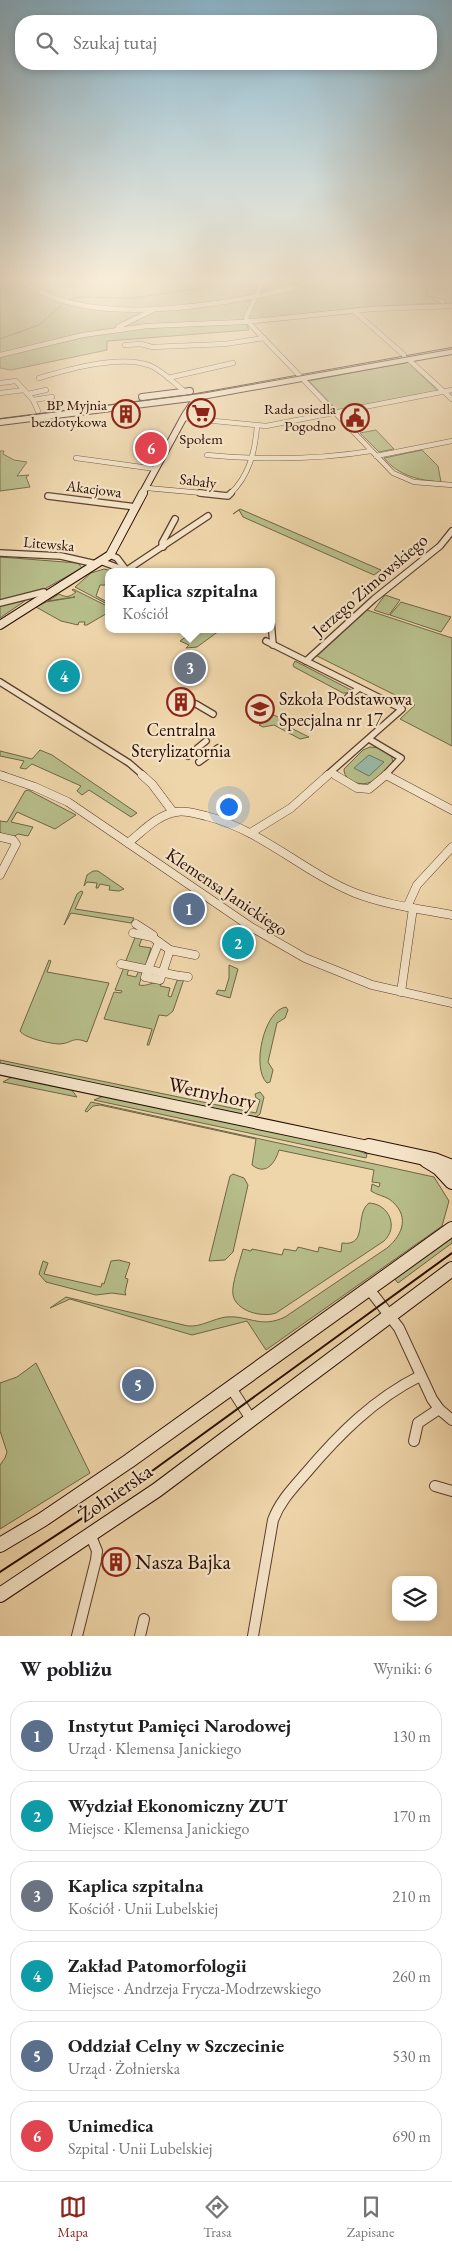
<!DOCTYPE html>
<html lang="pl">
<meta charset="utf-8">
<style>
:root{--surface:#fff;--page:#f6f6f6;--text:#202124;--muted:#757577;--line:#e0e0e0;--accent:#8f2418}
body{margin:0;font-family:"EB Garamond",serif;background:var(--page);color:var(--text)}
.controls{position:absolute;right:15px;bottom:15px;display:grid;overflow:hidden;border-radius:10px;box-shadow:0 2px 8px #0003}
.controls button{width:45px;height:45px;display:grid;place-items:center;padding:0;border:0;border-bottom:1px solid var(--line);background:var(--surface);color:var(--text);font:25px sans-serif}
.you{position:absolute;left:228px;top:806px;width:18px;height:18px;margin:-12px;border:4px solid #fff;border-radius:50%;background:#1a73e8;box-shadow:0 0 0 8px #1a73e833}
.badge{display:grid;place-items:center;width:32px;height:32px;border-radius:50%;background:var(--accent);color:#fff;font-size:16px;font-weight:700}
.pin{position:absolute;translate:-50% -50%;border:2px solid #fff;box-shadow:0 1px 5px #0006}
.popup{position:absolute;left:105px;top:568px;width:170px;height:65px;box-sizing:border-box;display:grid;place-content:center;border-radius:10px;background:var(--surface);filter:drop-shadow(0 1px 4px #0005);font-size:16px;white-space:nowrap;color:var(--muted)}
.popup b{font-size:19px;color:var(--text)}
.popup::after{content:'';position:absolute;left:50%;top:100%;margin-left:-10px;border:10px solid transparent;border-top-color:var(--surface)}
.list{margin:0;padding:0;list-style:none}
h2{display:flex;justify-content:space-between;align-items:center;height:65px;margin:0;padding:0 20px;font-size:21px}
h2 small{font-size:16px;font-weight:400;color:var(--muted)}
.list li{display:grid;grid-template-columns:32px 1fr auto;gap:15px;align-items:center;box-sizing:border-box;height:70px;margin:0 10px 10px;padding:0 10px;border:1px solid var(--line);border-radius:20px}
.list b{display:block;font-size:19px;white-space:nowrap}
.list p{margin:0;font-size:16px;white-space:nowrap;color:var(--muted)}
.list em{font-size:16px;font-style:normal;color:var(--muted)}
.icon{flex:none;width:28px;height:28px;fill:none;stroke:currentColor;stroke-width:2;stroke-linecap:round;stroke-linejoin:round}
.map{position:relative;flex:none;width:452px;height:1636px;overflow:hidden}
.search{position:absolute;background:var(--surface);box-shadow:0 2px 8px #0003;left:15px;right:15px;top:15px;height:55px;display:flex;align-items:center;gap:12px;box-sizing:border-box;padding:0 18px;border-radius:20px;color:var(--muted);font-size:19px}
.sheet{height:545px;background:var(--surface)}
nav{display:flex;justify-content:space-around;align-items:center;box-sizing:border-box;height:70px;border-top:1px solid var(--line);background:var(--surface);font-size:14px;color:var(--muted)}
nav a{display:grid;justify-items:center;gap:2px}
nav .on{color:var(--accent)}
.map>svg:first-child{display:block}
.green{fill:#b7be8a;stroke:#706546}
.water{fill:#9ab9a6;stroke:#6d7465}
.lines{fill:none;stroke-linecap:round;stroke-linejoin:round}
.stream{stroke:#6d7465;stroke-width:1}
.street-far3-casing{stroke:#5a3e2d;stroke-width:5.5}
.street-far2-casing{stroke:#5a3e2d;stroke-width:8}
.street-far1-casing{stroke:#5a3e2d;stroke-width:9}
.street-casing{stroke:#5a3e2d;stroke-width:12}
.secondary-far3-casing{stroke:#290c03;stroke-width:8}
.secondary-far2-casing{stroke:#290c03;stroke-width:10}
.secondary-far1-casing{stroke:#290c03;stroke-width:13}
.secondary-casing{stroke:#290c03;stroke-width:16}
.street-far3{stroke:#f5e4c8;stroke-width:4.5}
.street-far2{stroke:#f5e4c8;stroke-width:5.5}
.street-far1{stroke:#f5e4c8;stroke-width:8}
.street{stroke:#f5e4c8;stroke-width:10}
.secondary-far3{stroke:#f5e4c8;stroke-width:6}
.secondary-far2{stroke:#f5e4c8;stroke-width:8}
.secondary-far1{stroke:#f5e4c8;stroke-width:11}
.secondary{stroke:#f5e4c8;stroke-width:14}
.tram-far1{stroke:#290c03;stroke-width:1}
.tram{stroke:#290c03;stroke-width:2}
.labels{text-anchor:middle;stroke-width:4.5;stroke-linejoin:round;paint-order:stroke}
.far-poi-label{font-size:15px;fill:#290c03;stroke:#f5e4c8;text-anchor:end}
.far-street-label{font-size:15px;fill:#290c03;stroke:#f5e4c8}
.street-label{font-size:18px;fill:#290c03;stroke:#f5e4c8}
.poi-label{font-size:18px;fill:#290c03;stroke:#f5e4c8;text-anchor:start}
.near-street-label{font-size:21px;fill:#290c03;stroke:#f5e4c8}
.near-poi-label{font-size:21px;fill:#290c03;stroke:#f5e4c8;text-anchor:start}
</style>
<div class="map">
<svg width="452" height="1636" viewBox="0 0 452 1636">
<rect width="100%" height="100%" fill="#efd6aa"/>
<filter id="stains"><feTurbulence type="fractalNoise" baseFrequency=".004" numOctaves="4"/><feColorMatrix values="0 0 0 0 .2 0 0 0 0 .09 0 0 0 0 .02 0 0 0 .5 -.17"/></filter>
<radialGradient id="worn" r=".72"><stop offset=".6" stop-color="#630" stop-opacity="0"/><stop offset="1" stop-color="#630" stop-opacity=".3"/></radialGradient>
<g class="green">
<polygon points="0,280 297,280 313,284 327,280 452,280 452,304 445,303 445,300 428,296 425,281 426,296 441,303 363,307 245,322 249,330 107,341 107,350 11,370 0,368"/>
<polygon points="408,362 438,391 337,410 309,381"/>
<polygon points="376,430 394,449 379,452 360,433"/>
<path d="M422,450L438,466L441,482C418,480 399,476 384,458Z"/>
<polygon points="0,451 4,451 3,454 14,460 27,462 17,476 29,475 26,477 30,487 0,491"/>
<polygon points="240,509 381,570 374,575 243,517 239,510 233,514"/>
<polygon points="0,557 78,563 82,568 32,596 0,618"/>
<polygon points="104,569 116,572 109,572 109,585 100,585 96,596 109,603 109,605 75,587 91,573"/>
<path d="M73,589L109,607V612L87,625H84L85,622H79L78,625L61,621L36,607L46,602L75,597L48,601L59,594C67,598 69,597 76,592L72,590Z"/>
<polygon points="385,595 400,600 389,615 374,610"/>
<polygon points="401,602 451,617 441,632 390,615"/>
<polygon points="367,610 452,638 452,746 400,719 415,705 317,656"/>
<polygon points="197,629 219,631 197,647 186,648 189,645 180,641"/>
<polygon points="295,661 353,691 349,693 343,693 294,667 293,665"/>
<polygon points="274,715 282,719 279,722 309,737 300,739 274,725 263,727 259,725"/>
<path d="M370,747L381,748L391,754L393,762C386,775 368,790 352,781C347,778 344,775 344,769L363,750Z"/>
<polygon points="40,750 52,755 137,813 131,817 89,790 82,795 77,791 81,786 32,764 26,769 20,768 24,761 0,756 0,751 32,759"/>
<polygon points="28,790 76,815 55,829 17,812 11,822 33,827 28,836 18,834 13,837 0,833 0,821 7,822 25,791"/>
<polygon points="93,871 98,871 124,889 119,891 109,890 110,886 100,884 98,888 96,888 97,883 87,882 84,886 87,875"/>
<polygon points="81,891 83,892 75,909 134,918 131,923 71,913 64,925 77,894"/>
<polygon points="136,935 143,936 139,946 151,948 145,967 125,963"/>
<path d="M49,960L51,961L47,972L109,983L87,1042C72,1036 73,1043 60,1044C51,1044 24,1038 20,1031Z"/>
<polygon points="229,965 238,969 230,998 216,994 218,990 225,991 229,978"/>
<path d="M124,967L129,968L127,975L136,977L139,970L143,971L139,985C147,987 153,981 161,983L160,986L170,988L168,996L171,997L178,978L184,979L173,1011L167,1016L159,1015L149,1045H147L152,1029L104,1019L114,992L121,993L122,991L115,990Z"/>
<path d="M286,1007L288,1010L285,1018L277,1023L268,1062L273,1070L270,1082L267,1083C251,1068 264,1010 286,1007Z"/>
<polygon points="0,1060 256,1113 260,1100 256,1098 255,1094 260,1092 264,1097 260,1114 256,1117 0,1064"/>
<polygon points="12,1077 71,1089 77,1097 3,1082"/>
<polygon points="106,1095 339,1144 367,1154 366,1158 94,1100"/>
<path d="M91,1102L434,1177L449,1201L442,1226L266,1350L247,1321L192,1335L70,1299L50,1308L66,1297L188,1326C202,1327 212,1319 226,1317C249,1315 260,1329 285,1317L387,1248C404,1234 410,1214 389,1199C384,1196 377,1195 371,1191L372,1184L379,1187L380,1183L372,1182L374,1170L279,1150C275,1163 266,1176 252,1165L256,1139L100,1105L93,1106L87,1112L85,1111Z"/>
<polygon points="233,1174 244,1178 248,1185 233,1252 225,1260 209,1261 230,1176"/>
<path d="M369,1203C389,1204 399,1227 384,1241L276,1313C262,1318 236,1311 233,1295C231,1285 240,1261 243,1249L251,1251L252,1249L282,1255L284,1249L296,1251L298,1247L318,1252L319,1247L341,1252L342,1243C369,1247 354,1214 369,1203Z"/>
<polygon points="452,1235 452,1243 398,1283 393,1277"/>
<polygon points="119,1260 130,1263 125,1278 128,1279 125,1292 126,1295 112,1293 96,1295 46,1282 39,1274 43,1261 48,1263 44,1274 101,1287 102,1283 104,1284 111,1261"/>
<polygon points="36,1363 90,1473 0,1529 0,1465 5,1458 7,1452 0,1431 0,1383 17,1377"/>
</g>
<polygon class="water" points="369,755 384,762 369,776 354,768"/>
<g class="lines">
<g class="stream">
<polyline points="25,281 42,280"/>
<polyline points="3,290 21,282"/>
<polyline points="68,300 78,297 133,298 222,285 236,280"/>
<polyline points="0,339 39,325 65,302"/>
</g>
<defs>
<g id="street-far3">
<path d="M20,280C35,289 51,298 68,302C135,321 253,301 319,280"/>
<polyline points="263,280 246,318 250,324 393,473 414,482 452,485"/>
<polyline points="354,311 404,355"/>
<polyline points="118,327 153,310"/>
<polyline points="125,345 141,344 152,347 225,344 264,338"/>
<polyline points="0,355 83,335 147,326 244,322 372,309 452,306"/>
<polyline points="408,359 452,399"/>
<path d="M39,378C69,369 121,354 151,366C164,372 174,383 185,392"/>
<polyline points="168,378 233,363"/>
<polyline points="0,383 16,381 24,390"/>
<polyline points="0,393 24,390 33,400 38,411"/>
<polyline points="28,394 46,390"/>
<polyline points="33,400 52,397"/>
<polyline points="183,418 266,426 452,390"/>
<path d="M207,455C262,460 316,460 371,451"/>
<polyline points="376,456 452,441"/>
<polyline points="76,458 156,469"/>
<polyline points="147,488 213,494"/>
<path d="M230,494C249,476 255,452 257,426"/>
</g>
<g id="street-far2">
<polyline points="200,493 228,496 231,493"/>
<polyline points="48,496 136,507"/>
<polyline points="163,547 162,543 175,519"/>
<polyline points="0,553 61,556 96,564"/>
<polyline points="110,555 117,558 126,570"/>
<polyline points="100,561 130,572"/>
<polyline points="127,570 208,516"/>
<polyline points="0,603 44,592"/>
<polyline points="271,621 273,645"/>
<polyline points="266,641 402,709 326,776"/>
<polyline points="306,661 374,599 440,546 452,531"/>
<polyline points="0,682 129,763 144,776"/>
<polyline points="348,697 359,688"/>
<polyline points="196,704 213,714"/>
<polyline points="369,739 401,758 384,776"/>
<polyline points="188,756 206,741"/>
<polyline points="199,762 218,748"/>
<polyline points="331,773 337,776"/>
<polyline points="0,775 4,776"/>
<polyline points="386,775 389,776"/>
</g>
<g id="street-far1">
<polyline points="0,775 35,787 68,802 251,927 305,958 372,985 452,1003"/>
<polyline points="142,775 152,784 173,812"/>
<polyline points="335,775 357,788 369,789 386,775"/>
<polyline points="386,775 452,810"/>
<polyline points="252,832 291,808 328,775"/>
<polyline points="0,837 13,840 16,844 0,875"/>
<path d="M128,843C142,832 157,815 176,812C186,810 197,814 206,816C262,830 303,872 355,893C386,905 420,909 452,915"/>
<polyline points="407,907 417,885 452,847"/>
<polyline points="136,924 153,935 152,937"/>
<polyline points="133,933 152,937 170,950"/>
<polyline points="159,942 145,977 160,980 170,950 195,955"/>
<polyline points="121,964 179,976"/>
<polyline points="181,976 188,977"/>
<polyline points="401,992 413,908"/>
</g>
<g id="street">
<polyline points="369,1289 399,1328 432,1399 439,1409 452,1420"/>
<polyline points="231,1388 251,1419"/>
<polyline points="414,1441 418,1423 439,1409"/>
<polyline points="435,1486 452,1491"/>
<polyline points="77,1636 96,1560 97,1551 91,1536"/>
<polyline points="140,1636 144,1619"/>
<path d="M253,1636L273,1520C280,1501 293,1488 306,1473C339,1434 374,1399 420,1376"/>
</g>
<g id="secondary-far3">
<polyline points="142,397 190,391"/>
<polyline points="0,422 191,398 452,351"/>
<polyline points="142,494 185,415 193,403 202,397"/>
</g>
<polyline id="secondary-far2" points="0,625 110,555 143,493"/>
<polyline id="secondary-far1" points="0,1069 375,1148"/>
<g id="secondary">
<polyline points="369,1146 434,1160 452,1167"/>
<polyline points="426,1160 439,1168 452,1182"/>
<polyline points="0,1545 42,1520 129,1461 452,1229"/>
<polyline points="0,1595 157,1490 452,1269"/>
</g>
</defs>
<use href="#street-far3" class="street-far3-casing"/>
<use href="#street-far2" class="street-far2-casing"/>
<use href="#street-far1" class="street-far1-casing"/>
<use href="#street" class="street-casing"/>
<use href="#secondary-far3" class="secondary-far3-casing"/>
<use href="#secondary-far2" class="secondary-far2-casing"/>
<use href="#secondary-far1" class="secondary-far1-casing"/>
<use href="#secondary" class="secondary-casing"/>
<use href="#street-far3" class="street-far3"/>
<use href="#street-far2" class="street-far2"/>
<use href="#street-far1" class="street-far1"/>
<use href="#street" class="street"/>
<use href="#secondary-far3" class="secondary-far3"/>
<use href="#secondary-far2" class="secondary-far2"/>
<use href="#secondary-far1" class="secondary-far1"/>
<use href="#secondary" class="secondary"/>
<polyline class="tram-far1" points="0,419 204,393 452,349"/>
<polyline class="tram" points="0,1572 130,1487 452,1253"/>
</g>
<linearGradient id="sky" x2="0" y2="1"><stop stop-color="#89b6ce"/><stop offset="0.55" stop-color="#f8edd9"/><stop offset="1" stop-color="#f8edd9" stop-opacity="0"/></linearGradient>
<rect width="452" height="509" fill="url(#sky)"/>
<defs>
<symbol id="supermarket-ring" viewBox="-11 -11 22 22"><circle r="9.5" fill="#f5e4c8" stroke="#8f2418" stroke-width="1.5"/><path d="M-6-5.5h2.5l.6 2H6L4.5 2H-2.5L-4.4-4H-6ZM-1.5 3.2a1.3 1.3 0 1 0 .1 0ZM3 3.2a1.3 1.3 0 1 0 .1 0Z" fill="#8f2418"/></symbol>
<symbol id="building-ring" viewBox="-11 -11 22 22"><circle r="9.5" fill="#f5e4c8" stroke="#8f2418" stroke-width="1.5"/><path d="M-4-6H4V6H1V3H-1V6H-4ZM-2.5-4.3h1.7v1.8h-1.7ZM.8-4.3h1.7v1.8H.8ZM-2.5-1h1.7V.8h-1.7ZM.8-1h1.7V.8H.8Z" fill="#8f2418"/></symbol>
<symbol id="civic-ring" viewBox="-11 -11 22 22"><circle r="9.5" fill="#f5e4c8" stroke="#8f2418" stroke-width="1.5"/><path d="M-.6-6.5H3V-4.5H.6V-3L4-1V1h2V6H-6V1h2V-1L-.6-3ZM-1.2 2.5V6h2.4V2.5Z" fill="#8f2418"/></symbol>
<symbol id="school-ring" viewBox="-11 -11 22 22"><circle r="9.5" fill="#f5e4c8" stroke="#8f2418" stroke-width="1.5"/><path d="M0-5L7-2L0 1L-7-2ZM-4 1L0 2.5L4 1V4Q0 6-4 4Z" fill="#8f2418"/></symbol>
</defs>
<g fill-rule="evenodd">
<use href="#supermarket-ring" x="185" y="397" width="32" height="32"/>
<use href="#building-ring" x="110" y="398" width="32" height="32"/>
<use href="#civic-ring" x="339" y="402" width="32" height="32"/>
<use href="#building-ring" x="165" y="686" width="32" height="32"/>
<use href="#school-ring" x="244" y="693" width="32" height="32"/>
<use href="#building-ring" x="100" y="1546" width="32" height="32"/>
</g>
<g class="labels">
<g class="far-poi-label">
<text x="107" y="410">BP Myjnia<tspan x="107" dy="17">bezdotykowa</tspan></text>
<text x="336" y="414">Rada osiedla<tspan x="336" dy="17">Pogodno</tspan></text>
<text x="201" y="444" text-anchor="middle">Społem</text>
</g>
<g class="far-street-label">
<text transform="translate(198 481) rotate(7)" y="5">Sabały</text>
<text transform="translate(94 489) rotate(7)" y="5">Akacjowa</text>
<text transform="translate(49 544) rotate(5)" y="5">Litewska</text>
</g>
<g class="street-label">
<text transform="translate(370 585) rotate(-41)" y="6">Jerzego Zimowskiego</text>
<text transform="translate(227 892) rotate(34)" y="6">Klemensa Janickiego</text>
</g>
<g class="poi-label">
<text x="279" y="705">Szkoła Podstawowa<tspan x="279" dy="21">Specjalna nr 17</tspan></text>
<text x="181" y="736" text-anchor="middle">Centralna<tspan x="181" dy="21">Sterylizatornia</tspan></text>
</g>
<g class="near-street-label">
<text transform="translate(212 1093) rotate(12)" y="7">Wernyhory</text>
<text transform="translate(115 1493) rotate(-35)" y="7">Żołnierska</text>
</g>
<g class="near-poi-label">
<text x="135" y="1569">Nasza Bajka</text>
</g>
</g>
<rect width="100%" height="100%" filter="url(#stains)"/>
<rect width="100%" height="100%" fill="url(#worn)"/>
</svg>
<div class="controls">
<button><svg class="icon" aria-label="layers" viewBox="0 0 24 24"><path d="M12 4l9 5-9 5-9-5zM3 14l9 5 9-5"/></svg></button>
</div>
<div class="you"></div>
<div class="pin badge" style="left:189px;top:909px;background:#5c6f8a">1</div>
<div class="pin badge" style="left:238px;top:943px;background:#0f9aa8">2</div>
<div class="pin badge" style="left:190px;top:668px;background:#6b7280">3</div>
<div class="popup"><b>Kaplica szpitalna</b>Kościół</div>
<div class="pin badge" style="left:64px;top:676px;background:#0f9aa8">4</div>
<div class="pin badge" style="left:138px;top:1385px;background:#5c6f8a">5</div>
<div class="pin badge" style="left:151px;top:448px;background:#e0444e">6</div>
<div class="search"><svg class="icon" aria-label="search" viewBox="0 0 24 24"><circle cx="10" cy="10" r="6"/><path d="M15 15l6 6"/></svg>Szukaj tutaj</div>
</div>
<section class="sheet">
<h2>W pobliżu<small>Wyniki: 6</small></h2>
<ul class="list">
<li><span class="badge" style="background:#5c6f8a">1</span><div><b>Instytut Pamięci Narodowej</b><p>Urząd · Klemensa Janickiego</p></div><em>130 m</em></li>
<li><span class="badge" style="background:#0f9aa8">2</span><div><b>Wydział Ekonomiczny ZUT</b><p>Miejsce · Klemensa Janickiego</p></div><em>170 m</em></li>
<li><span class="badge" style="background:#6b7280">3</span><div><b>Kaplica szpitalna</b><p>Kościół · Unii Lubelskiej</p></div><em>210 m</em></li>
<li><span class="badge" style="background:#0f9aa8">4</span><div><b>Zakład Patomorfologii</b><p>Miejsce · Andrzeja Frycza-Modrzewskiego</p></div><em>260 m</em></li>
<li><span class="badge" style="background:#5c6f8a">5</span><div><b>Oddział Celny w Szczecinie</b><p>Urząd · Żołnierska</p></div><em>530 m</em></li>
<li><span class="badge" style="background:#e0444e">6</span><div><b>Unimedica</b><p>Szpital · Unii Lubelskiej</p></div><em>690 m</em></li>
</ul>
</section>
<nav>
<a class="on"><svg class="icon" aria-label="map" viewBox="0 0 24 24"><path d="M3 6l6-2 6 2 6-2v14l-6 2-6-2-6 2zM9 4v14M15 6v14"/></svg>Mapa</a>
<a><svg class="icon" aria-label="directions" viewBox="0 0 24 24"><path d="M12 3l9 9-9 9-9-9zM9 14v-3h6M13 9l2 2-2 2"/></svg>Trasa</a>
<a><svg class="icon" aria-label="saved" viewBox="0 0 24 24"><path d="M7 4h10v16l-5-4-5 4z"/></svg>Zapisane</a>
</nav>
